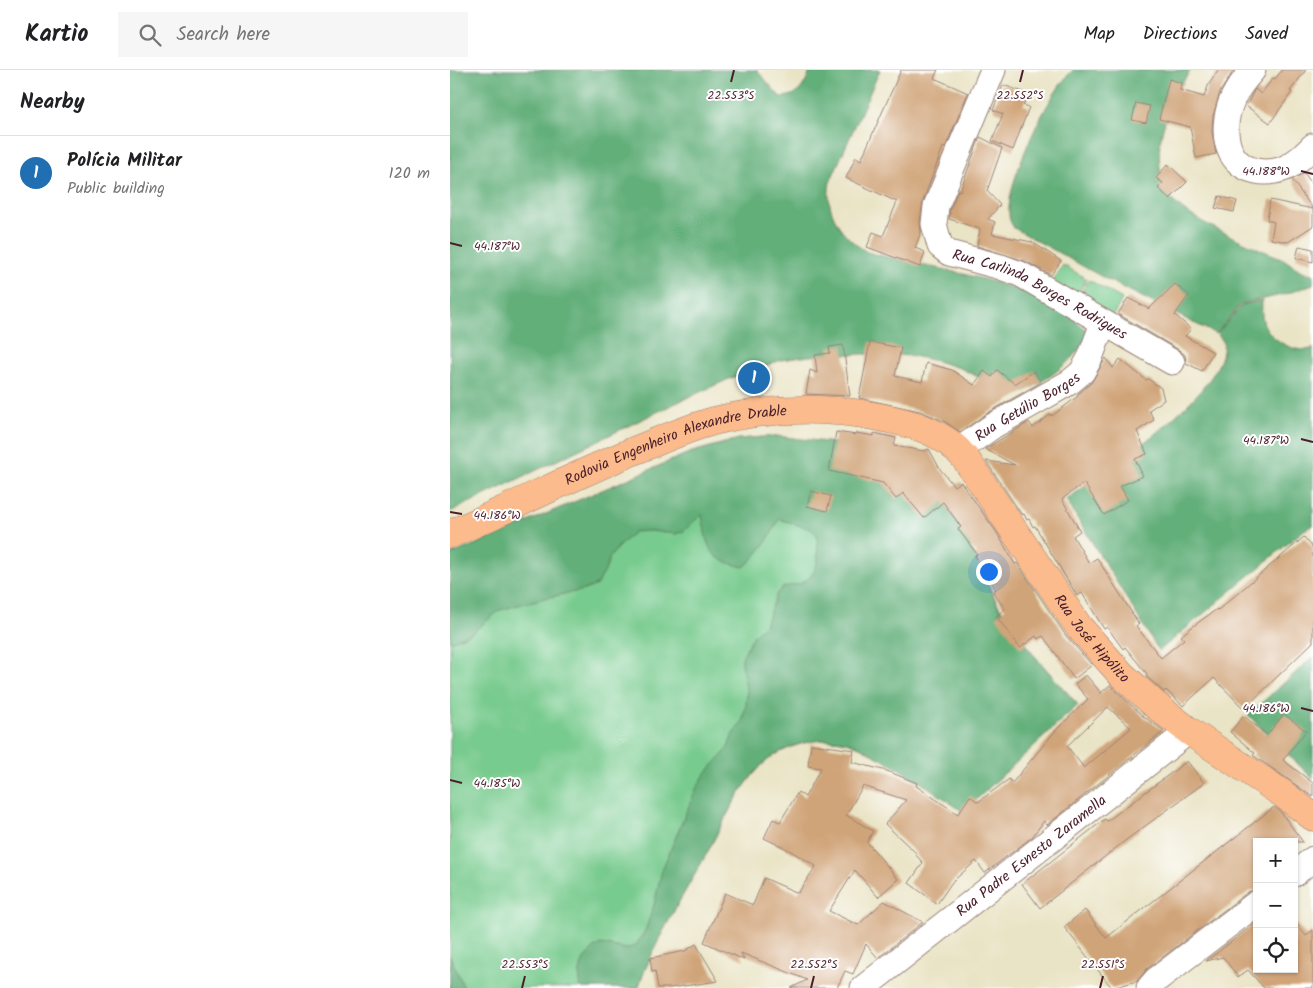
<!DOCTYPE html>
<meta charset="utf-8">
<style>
:root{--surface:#fff;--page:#f6f6f6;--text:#202124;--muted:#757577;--line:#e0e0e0;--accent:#1f6fb2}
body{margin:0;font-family:Kalam,sans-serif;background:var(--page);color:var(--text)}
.controls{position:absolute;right:15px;bottom:15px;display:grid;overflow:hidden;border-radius:0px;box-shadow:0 1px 4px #0004}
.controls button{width:45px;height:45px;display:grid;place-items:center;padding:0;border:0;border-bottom:1px solid var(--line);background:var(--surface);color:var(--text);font:25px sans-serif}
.you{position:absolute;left:538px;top:501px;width:18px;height:18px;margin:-12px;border:4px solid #fff;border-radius:50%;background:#1a73e8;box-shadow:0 0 0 8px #1a73e833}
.badge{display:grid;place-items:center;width:32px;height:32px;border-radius:50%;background:var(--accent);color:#fff;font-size:16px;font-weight:700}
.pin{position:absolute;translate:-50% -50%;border:2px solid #fff;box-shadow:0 1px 5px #0006}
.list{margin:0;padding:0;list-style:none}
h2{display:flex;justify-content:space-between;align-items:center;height:65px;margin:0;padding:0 20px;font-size:21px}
h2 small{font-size:16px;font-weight:400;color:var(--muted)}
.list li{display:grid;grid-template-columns:32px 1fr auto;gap:15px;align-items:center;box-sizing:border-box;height:75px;padding:0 20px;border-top:1px solid var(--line)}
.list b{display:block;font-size:19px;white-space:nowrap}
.list p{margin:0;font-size:16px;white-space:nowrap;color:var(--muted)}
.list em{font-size:16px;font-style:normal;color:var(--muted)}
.icon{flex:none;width:28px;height:28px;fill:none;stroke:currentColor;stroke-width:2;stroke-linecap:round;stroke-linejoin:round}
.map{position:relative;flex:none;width:863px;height:918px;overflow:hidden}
header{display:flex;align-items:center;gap:30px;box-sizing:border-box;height:70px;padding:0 25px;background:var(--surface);border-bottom:1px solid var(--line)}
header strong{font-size:24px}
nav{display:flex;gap:28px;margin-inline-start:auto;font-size:18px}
.search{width:350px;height:45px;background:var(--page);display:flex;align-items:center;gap:12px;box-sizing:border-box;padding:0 18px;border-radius:0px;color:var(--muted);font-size:19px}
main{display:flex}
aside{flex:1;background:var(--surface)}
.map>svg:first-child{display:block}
.green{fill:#78cb8e;stroke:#61755c}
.forest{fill:#62af79;stroke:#566752}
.building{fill:#d0a479;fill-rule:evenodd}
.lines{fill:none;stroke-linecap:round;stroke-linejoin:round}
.minor-casing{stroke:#9a8278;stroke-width:27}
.major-casing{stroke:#9a8278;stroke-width:29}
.minor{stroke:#fff;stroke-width:25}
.major{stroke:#fbbb8c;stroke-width:28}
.ticks{fill:none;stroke:#4a1f2b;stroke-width:2}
.labels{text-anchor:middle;stroke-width:4;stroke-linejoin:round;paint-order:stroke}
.street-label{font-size:15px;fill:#4a1f2b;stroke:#fff}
.ticks-label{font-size:12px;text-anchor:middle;fill:#4a1f2b;stroke:#fff;stroke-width:4;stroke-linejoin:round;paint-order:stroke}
</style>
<header>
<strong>Kartio</strong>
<div class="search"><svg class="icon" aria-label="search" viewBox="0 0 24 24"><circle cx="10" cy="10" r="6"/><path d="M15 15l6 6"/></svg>Search here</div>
<nav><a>Map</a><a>Directions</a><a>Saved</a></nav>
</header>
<main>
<aside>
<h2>Nearby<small></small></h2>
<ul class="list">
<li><span class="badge">1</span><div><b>Polícia Militar</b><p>Public building</p></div><em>120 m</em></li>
</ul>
</aside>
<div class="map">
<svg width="863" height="918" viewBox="0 0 863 918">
<rect width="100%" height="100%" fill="#fff"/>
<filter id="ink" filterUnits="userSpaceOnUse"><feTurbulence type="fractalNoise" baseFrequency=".02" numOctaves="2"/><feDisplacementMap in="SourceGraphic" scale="10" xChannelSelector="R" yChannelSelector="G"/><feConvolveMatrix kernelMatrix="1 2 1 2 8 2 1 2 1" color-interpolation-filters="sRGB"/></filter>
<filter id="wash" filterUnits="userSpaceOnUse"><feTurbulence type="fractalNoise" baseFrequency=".0096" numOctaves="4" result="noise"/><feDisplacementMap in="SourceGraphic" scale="20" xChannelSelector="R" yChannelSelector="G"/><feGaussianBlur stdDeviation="1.12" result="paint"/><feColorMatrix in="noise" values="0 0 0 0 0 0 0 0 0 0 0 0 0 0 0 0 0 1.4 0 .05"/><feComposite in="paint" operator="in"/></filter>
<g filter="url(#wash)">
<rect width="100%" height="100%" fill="#eae4c6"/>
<g class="green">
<polygon points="613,195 637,209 626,227 602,213"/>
<polygon points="639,210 672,229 662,248 628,228"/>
<path d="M327,366L540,517C558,562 596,598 628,635L485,721C466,708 446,697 426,686C416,680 404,673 392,671C365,666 330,677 311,696C287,721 273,753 257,783C232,827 205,870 188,918H0V485L239,383L289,369Z"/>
</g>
<g class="forest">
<path d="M0,0H307L323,19L331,27C351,26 353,16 361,0H430L380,112C374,142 392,167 417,182C489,202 584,208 640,263C620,298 592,313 557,330L534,310L510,298L486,291L463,286L413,284L359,286L331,290L279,309L230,331L0,442Z"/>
<path d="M623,0H741C715,36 694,93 724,132C737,148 808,179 829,187C835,189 840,194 845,197C851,201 857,203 863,204V214L836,224L791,234L766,264L656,209L564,158C561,153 559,150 559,144C556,112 599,21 623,0Z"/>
<path d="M812,231C812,237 811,244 813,251C817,268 847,286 863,278V455L854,460L709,581L616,430C652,403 782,319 773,271L767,264L792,235Z"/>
<path d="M327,366L410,376L493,430L518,472L548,536L582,583L628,635L513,742C486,722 459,704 430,688C418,682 406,673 392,671C366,666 330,677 311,696C287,720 273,753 257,783C232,827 205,870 188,918H131C127,898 133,884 151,874L177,879L186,875L195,861L204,835L212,800L246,719L255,704L277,680L283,664L292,652L296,635L297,624L292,596V588L298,575L304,565L315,555L327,523L334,517L349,514L358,509L364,502L368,491L367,465L361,459L329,449C320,467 310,484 294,497C257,489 258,479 252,445L244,451L234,461L226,464L200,461L184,462L169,476L160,487L155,501L147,515L134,520L95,528L50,540L22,563L0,572V485L239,383L289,369Z"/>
<polygon points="863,587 863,709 798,645"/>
<polygon points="0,886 14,918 0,918"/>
</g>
<g id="blocks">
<g class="building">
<polygon points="451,0 488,0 484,8 518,23 495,78 493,77 473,131 470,152 471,162 465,178 475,182 470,197 417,177 423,162 433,166 447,132 396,108 406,87 411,90"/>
<polygon points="768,0 784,0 770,22 763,46 762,62 766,84 746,88 740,57 709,49 719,9 732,13 730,20 754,27 758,16"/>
<polygon points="832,0 856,0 840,21 842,22 820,53 796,36 805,19 811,24 823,8 825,9"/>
<polygon points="553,15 579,24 573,35 579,37 563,80 542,71 553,44 543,40"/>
<polygon points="686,33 700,36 696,53 682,50"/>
<polygon points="530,67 552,78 537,121 550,135 538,149 545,152 542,164 582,172 599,183 611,191 601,205 575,191 527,176 530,159 499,149 500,140 508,120 510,121"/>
<polygon points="718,94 737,112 720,129 708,118 713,113 706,108"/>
<polygon points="854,103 863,115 863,139 842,110"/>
<polygon points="769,126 787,131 784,142 765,138"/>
<polygon points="820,130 863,139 863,156 838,172 821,169 824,152 817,150"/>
<polygon points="849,176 863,179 863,192 846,188"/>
<polygon points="725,214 739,225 725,245 741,259 735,266 763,282 752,301 736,293 735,285 729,280 668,244 678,228 699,239"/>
<polygon points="420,272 451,278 445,306 472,312 476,293 502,300 524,315 534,301 542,307 547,300 565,314 584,301 591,312 536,344 510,362 494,351 470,341 409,328"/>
<polygon points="393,275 400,326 356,324 360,300 367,303 365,285 380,283 379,277"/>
<polygon points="656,288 663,298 670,289 696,310 698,309 711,318 714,330 699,340 704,350 687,361 697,384 685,389 693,406 670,416 678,430 654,445 634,413 612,429 630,461 623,466 639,493 647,488 689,554 686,556 711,588 734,569 731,566 742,557 767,539 768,540 854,467 863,478 863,572 794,639 764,608 733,636 716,620 714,622 696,606 697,604 675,577 673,579 657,557 654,559 632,523 627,526 585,456 583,457 579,449 577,450 574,444 572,445 536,391 565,395 535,379 579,352 583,358 601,344 602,346 628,326 627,325 641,313"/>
<polygon points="386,362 406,365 406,363 424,366 424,363 446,368 444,376 475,381 479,379 490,399 504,416 511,412 547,463 565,494 567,493 616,566 642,595 624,609 593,566 588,569 586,566 570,578 546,546 555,539 543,522 546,520 525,485 527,484 508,459 511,457 493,432 474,448 453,423 446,429 433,413 379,401"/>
<polygon points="361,421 381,426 377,441 357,436"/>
<path d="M636,605L651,623L660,615L693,646L714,661L597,755L594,751L582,767L535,803L526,791L502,812L487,834L459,813L473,793L465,784L466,783L435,754L456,730L413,716L396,745L423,761L417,772L448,809L428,827L405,800L379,841L408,855L434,831L473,852L428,888L416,874L403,904L395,901L387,918H341L357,910L291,883L294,890L254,872L275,823L303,835L314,808L348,823L366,796L337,779L314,768L323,749L330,752L348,722L355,727L371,698L358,696L361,674L404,680L402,692L437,701L467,713L466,716L508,744L520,726L528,732L559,709L562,713L606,660L638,629L625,614ZM658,637L681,658L634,698L617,676Z"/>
<polygon points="834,644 856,661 833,690 863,713 863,727 803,685 805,683 780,662 794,646 817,665"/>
<polygon points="737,691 754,713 676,770 590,838 572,814 655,749 657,751"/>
<polygon points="824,737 830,741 853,772 807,772 807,819 798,822 697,899 687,911 662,918 614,857 635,840 656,868"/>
<polygon points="844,851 856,866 863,860 863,918 814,918 798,900 788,907 773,887 756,891 807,852 807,899 844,899"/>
<polygon points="246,874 268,911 220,918 208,918 205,901 202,902 200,888 235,881"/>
</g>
</g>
</g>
<g filter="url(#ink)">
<use href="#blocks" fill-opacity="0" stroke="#9a8278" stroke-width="1"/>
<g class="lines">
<defs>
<g id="minor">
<path id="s1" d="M543,0L486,136L484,154L490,176L499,183L551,197L570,204L722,292"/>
<path d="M803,0C795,9 788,17 783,28C771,54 772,94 806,101C815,103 824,102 833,99C845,94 854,85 863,76"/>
<path id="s2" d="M509,380L543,356L620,312L632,302L640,288L653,253"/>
<polyline points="844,804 863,789"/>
<path id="s3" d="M413,918L739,661"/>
<polyline points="699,918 706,910 807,833"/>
</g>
<g id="major">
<path id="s4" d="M0,464C66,436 130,402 196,376C218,367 241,357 264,351C318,338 374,336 429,347C462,353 493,361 515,388L629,557L671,604L704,634L739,661L833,724L863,747"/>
</g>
</defs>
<use href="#minor" class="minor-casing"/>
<use href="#major" class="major-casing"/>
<use href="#minor" class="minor"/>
<use href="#major" class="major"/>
</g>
</g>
<path class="ticks" d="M281,12L284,0M570,12L573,0M851,101L863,104M0,173L12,176M851,369L863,372M0,442L12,444M851,638L863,641M0,710L12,713M72,918L75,906M361,918L364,906M650,918L653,906"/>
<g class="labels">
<g class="street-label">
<text dy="5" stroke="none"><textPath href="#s1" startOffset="300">Rua Carlinda Borges Rodrigues</textPath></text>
<text dy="5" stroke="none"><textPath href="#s2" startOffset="81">Rua Getúlio Borges</textPath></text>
<text dy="5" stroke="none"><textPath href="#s4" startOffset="244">Rodovia Engenheiro Alexandre Drable</textPath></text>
<text dy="5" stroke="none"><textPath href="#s4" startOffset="772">Rua José Hipólito</textPath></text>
<text dy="5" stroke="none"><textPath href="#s3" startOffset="214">Rua Padre Esnesto Zaramella</textPath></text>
</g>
</g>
<g class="ticks-label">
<text x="281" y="29">22.553°S</text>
<text x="570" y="29">22.552°S</text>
<text x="816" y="105">44.188°W</text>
<text x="47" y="180">44.187°W</text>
<text x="816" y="374">44.187°W</text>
<text x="47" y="449">44.186°W</text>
<text x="816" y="642">44.186°W</text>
<text x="47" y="717">44.185°W</text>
<text x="75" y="898">22.553°S</text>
<text x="364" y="898">22.552°S</text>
<text x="653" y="898">22.551°S</text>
</g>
</svg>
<div class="controls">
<button>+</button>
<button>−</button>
<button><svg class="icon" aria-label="locate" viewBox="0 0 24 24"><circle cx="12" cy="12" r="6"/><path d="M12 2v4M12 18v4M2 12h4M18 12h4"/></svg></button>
</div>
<div class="you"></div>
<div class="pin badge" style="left:304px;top:308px">1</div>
</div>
</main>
